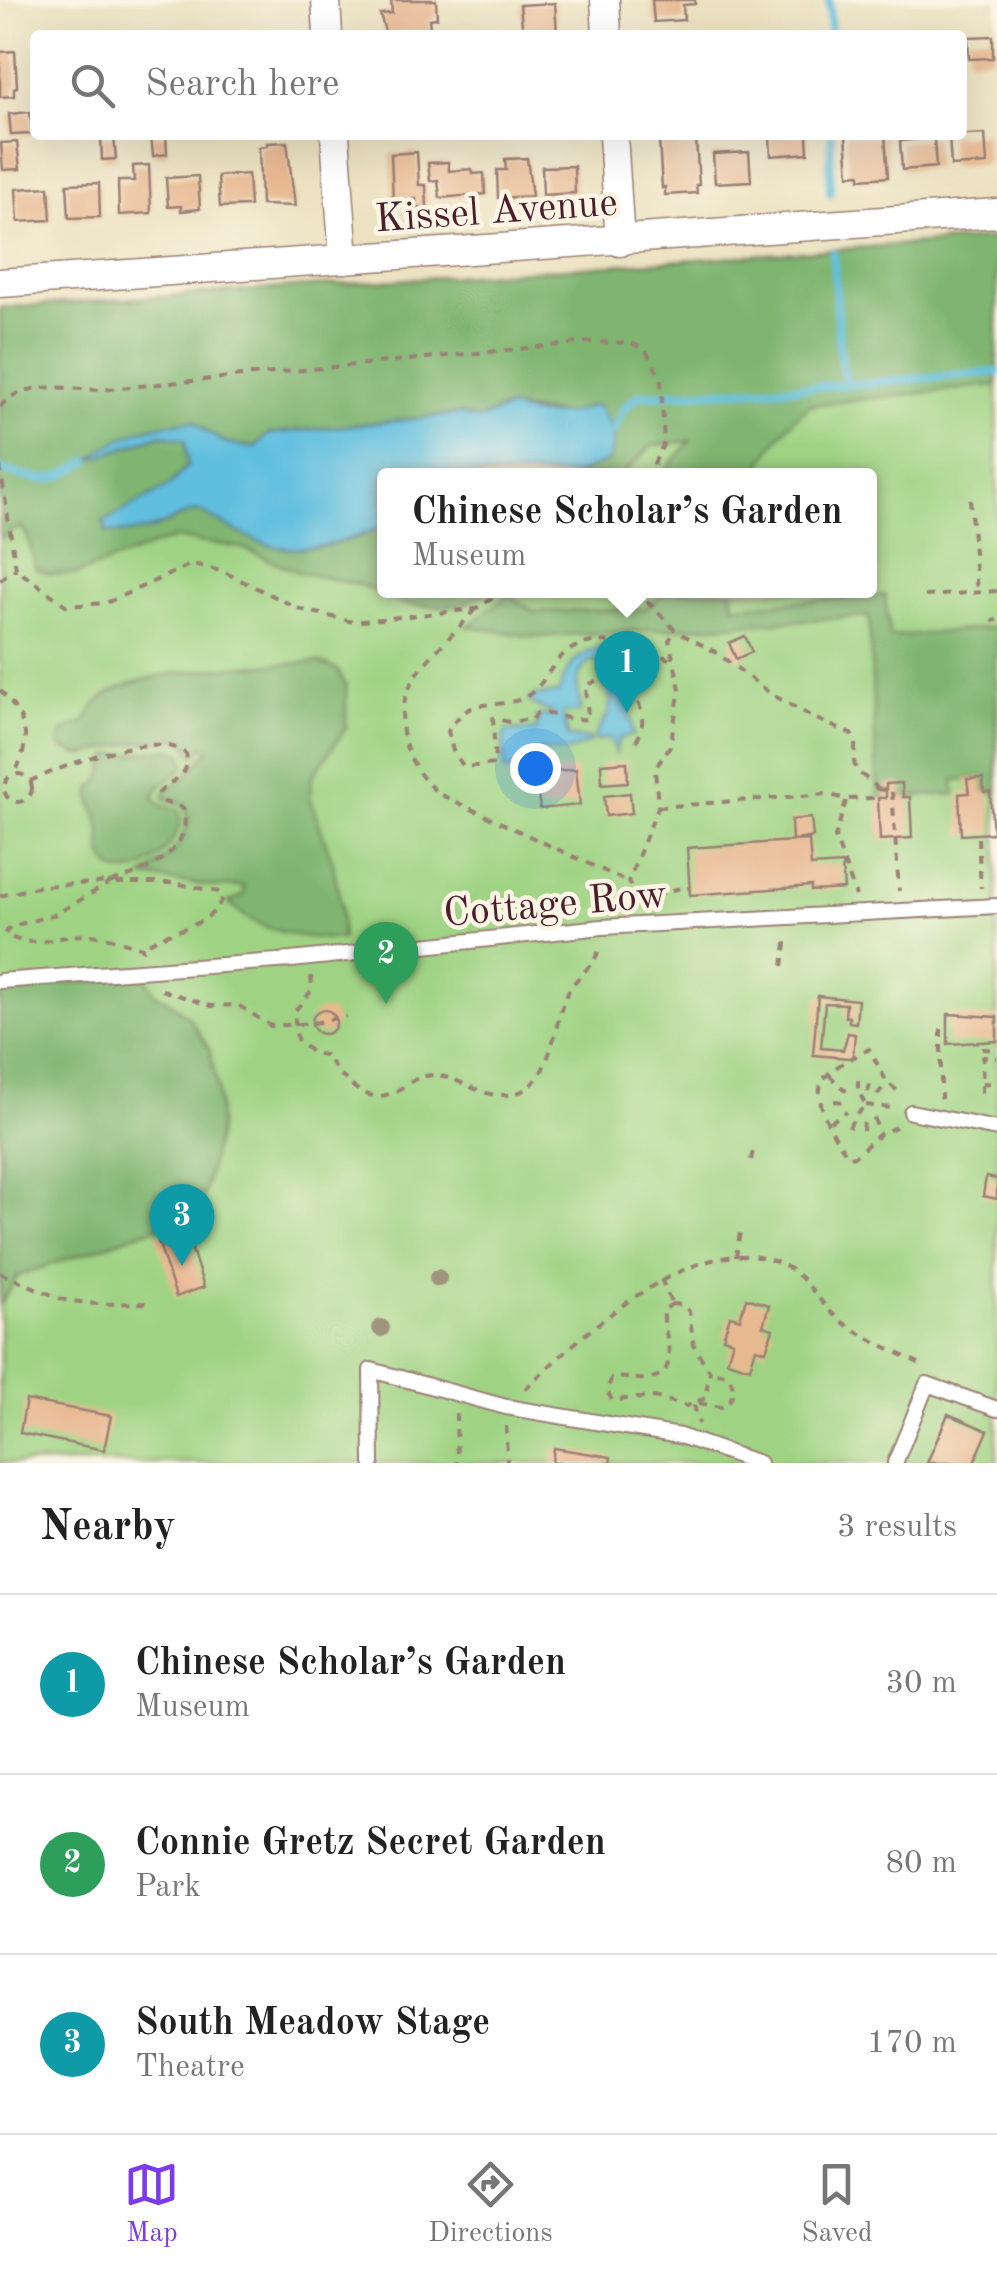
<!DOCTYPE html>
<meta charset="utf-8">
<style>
:root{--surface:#fff;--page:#f6f6f6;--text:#222;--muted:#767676;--line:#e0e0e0;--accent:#7c3aed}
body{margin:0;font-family:"Old Standard TT",serif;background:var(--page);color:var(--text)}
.you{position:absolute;left:535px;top:768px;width:35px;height:35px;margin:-25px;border:8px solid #fff;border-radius:50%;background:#1a73e8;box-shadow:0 0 0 15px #1a73e833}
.badge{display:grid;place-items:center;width:65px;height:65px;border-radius:50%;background:var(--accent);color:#fff;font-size:32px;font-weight:700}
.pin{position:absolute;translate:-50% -82px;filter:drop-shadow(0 2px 5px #0008)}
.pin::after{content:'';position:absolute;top:52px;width:35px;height:30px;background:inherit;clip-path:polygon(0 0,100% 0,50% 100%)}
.popup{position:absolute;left:377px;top:468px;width:500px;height:130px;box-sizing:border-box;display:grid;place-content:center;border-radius:10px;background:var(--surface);filter:drop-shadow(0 2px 8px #0005);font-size:32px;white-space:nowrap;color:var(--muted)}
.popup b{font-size:38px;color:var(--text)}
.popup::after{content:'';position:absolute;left:50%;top:100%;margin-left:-20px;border:20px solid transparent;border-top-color:var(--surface)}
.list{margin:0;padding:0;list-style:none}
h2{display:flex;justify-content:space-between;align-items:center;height:130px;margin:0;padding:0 40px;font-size:42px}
h2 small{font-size:32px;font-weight:400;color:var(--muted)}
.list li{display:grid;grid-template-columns:65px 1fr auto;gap:30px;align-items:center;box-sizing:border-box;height:180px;padding:0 40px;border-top:2px solid var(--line)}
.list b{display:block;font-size:38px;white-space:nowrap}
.list p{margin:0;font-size:32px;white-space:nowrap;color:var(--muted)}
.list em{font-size:32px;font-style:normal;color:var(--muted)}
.icon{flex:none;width:55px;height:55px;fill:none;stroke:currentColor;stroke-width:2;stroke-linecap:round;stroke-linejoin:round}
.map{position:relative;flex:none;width:997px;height:1463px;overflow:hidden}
.search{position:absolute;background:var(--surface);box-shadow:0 10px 40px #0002;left:30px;right:30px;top:30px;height:110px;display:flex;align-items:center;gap:25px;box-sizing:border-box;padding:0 35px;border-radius:10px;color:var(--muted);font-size:38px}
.sheet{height:670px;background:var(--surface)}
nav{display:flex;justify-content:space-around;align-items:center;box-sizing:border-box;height:140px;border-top:2px solid var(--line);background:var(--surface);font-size:28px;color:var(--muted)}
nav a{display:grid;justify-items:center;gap:5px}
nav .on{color:var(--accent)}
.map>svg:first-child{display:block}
.green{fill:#9fd383;stroke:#747957;stroke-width:2.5;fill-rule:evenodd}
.forest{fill:#7fb571;stroke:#646a4e;stroke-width:2.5}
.water{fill:#61bfdf;stroke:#566f85;stroke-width:2.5}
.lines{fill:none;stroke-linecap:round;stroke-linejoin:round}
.stream{stroke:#61bfdf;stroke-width:8}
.building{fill:#e8b891}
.lane-casing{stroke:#9b8076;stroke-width:18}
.street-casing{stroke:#9b8076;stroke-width:31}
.path{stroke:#9b8076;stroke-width:4;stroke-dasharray:8 8;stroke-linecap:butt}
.lane{stroke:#fff;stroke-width:14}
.street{stroke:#fff;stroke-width:28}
.tree{fill:#a1947d}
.labels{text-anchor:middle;stroke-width:9;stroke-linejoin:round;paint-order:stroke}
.street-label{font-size:40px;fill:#4a1f2b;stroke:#fcf5e5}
</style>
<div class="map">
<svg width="997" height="1463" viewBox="0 0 997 1463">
<rect width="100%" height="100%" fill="#fcf5e5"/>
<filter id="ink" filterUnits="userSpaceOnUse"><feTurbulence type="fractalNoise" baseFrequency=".01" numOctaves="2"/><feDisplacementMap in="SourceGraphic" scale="20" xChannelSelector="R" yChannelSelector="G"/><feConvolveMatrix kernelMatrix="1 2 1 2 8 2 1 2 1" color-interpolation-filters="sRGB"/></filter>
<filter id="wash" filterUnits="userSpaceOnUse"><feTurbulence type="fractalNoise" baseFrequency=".0048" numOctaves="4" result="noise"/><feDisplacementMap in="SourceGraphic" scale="40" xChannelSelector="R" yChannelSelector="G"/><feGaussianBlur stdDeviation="2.25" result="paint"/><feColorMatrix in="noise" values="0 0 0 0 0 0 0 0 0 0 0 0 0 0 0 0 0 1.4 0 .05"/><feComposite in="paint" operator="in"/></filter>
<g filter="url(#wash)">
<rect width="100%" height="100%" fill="#ece2c1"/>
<path class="green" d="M997,238V1463H0V308ZM384,476H870V590H384Z"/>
<g class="forest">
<path d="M997,238V385L810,405C786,423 769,450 755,475H662L690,441L651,446L622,475H573L606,462L593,405L567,415L505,408L477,419L460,414L269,434L255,447C228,447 214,439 194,421L91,458L162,434L185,440L189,464L169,486L105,521L158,527L188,512L199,511L317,548L356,538L384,526V590L489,591L462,605L438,607L404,604L361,585L298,572L243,548L174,538L77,574H50L36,569L27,535L20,526L0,539V308Z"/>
<polygon points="732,590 734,606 885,595 890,637 997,627 997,792 984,792 982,778 954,780 955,794 903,797 886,784 886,798 878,798 869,616 534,637 468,626 509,594 534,612 645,609 668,591"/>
<path d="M318,662L337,669L346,685V728L312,777L310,797L333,863L341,906L342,939C304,939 255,932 229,902L244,895V886L217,887L143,877C165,860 196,838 185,805L164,798L165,791L186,776L209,750L203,746L194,757L185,741L177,738L126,744L81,756L60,747C58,729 69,728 84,723C88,717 92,709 97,703C134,664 264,667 318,662Z"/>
<path d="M169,749L182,753L185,765C177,777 157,782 154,797L160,805L179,810C190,838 131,894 107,863C98,852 103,838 100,824C97,807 88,808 92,787L101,780L109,756Z"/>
<polygon points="144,975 156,995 169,1001 189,1017 209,1049 218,1088 219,1127 204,1194 190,1210 172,1222 18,1276 0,1305 0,988"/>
</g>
<g class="water">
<path d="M593,405L599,407C612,430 619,437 607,462L573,475L384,476V526C351,540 315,553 278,547C255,544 221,522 199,511C184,512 175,520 162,525C145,533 125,534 106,532L105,521L169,486L188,465L185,440L162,434L88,461C121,434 152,423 194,421C214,439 228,447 255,447L269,434L460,414L477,419L511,408C535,418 570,417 593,405Z"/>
<path d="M606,646L610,650L611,662L590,661C571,677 579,689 581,711C565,715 539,712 528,700L534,696L558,693C568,665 576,653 606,646Z"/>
<polygon points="613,688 629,698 633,735 618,739 616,754 609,738 597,741 594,738 608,714 611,699 609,696"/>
<polygon points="551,715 565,719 568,737 591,739 590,742 568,752 540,750 537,768 505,771 503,741 506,731 537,730 537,716"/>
</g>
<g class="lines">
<g class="stream">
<polyline points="829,0 831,35"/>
<polyline points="830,193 831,135"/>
<polyline points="833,253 840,352 846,385"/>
<polyline points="613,431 624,408 639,395 846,385 997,372"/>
<path d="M0,470C45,480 46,488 88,461"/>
<polyline points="604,661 611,691"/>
<polyline points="557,711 558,716"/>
</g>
</g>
<g id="blocks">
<g class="building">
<polygon points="391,0 436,0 437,18 429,19 431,35 386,35 380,14 392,13"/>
<polygon points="652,0 695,0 695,4 683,5 684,20 654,22"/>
<polygon points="555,3 557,35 523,35 520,5"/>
<polygon points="993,36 993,58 969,59 968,37"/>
<polygon points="15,51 17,87 14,88 14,96 0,97 0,52"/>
<polygon points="30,112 32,134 11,135 9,114"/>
<polygon points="985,134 987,164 951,166 949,136"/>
<polygon points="151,135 166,135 167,154 153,156"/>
<polygon points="770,135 807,135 808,153 771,156"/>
<polygon points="846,135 885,135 888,177 860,179 860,174 849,175"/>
<polygon points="114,136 116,159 102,160 101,137"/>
<polygon points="934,138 936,167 902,170 900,141"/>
<polygon points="696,139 699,185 696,185 697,193 665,195 665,187 662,188 659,141"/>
<polygon points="17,142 20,169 3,170 1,143"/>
<polygon points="287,142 295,206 261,205 259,147 267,146 267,143"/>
<polygon points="417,152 419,185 426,185 427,207 417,208 416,199 393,200 391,154"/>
<polygon points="749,152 751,181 715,183 713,154"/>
<polygon points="527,158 532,196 498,198 497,170 506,170 505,159"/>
<polygon points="448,162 449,171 472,169 473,174 484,173 485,194 440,198 438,180 430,181 428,163"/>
<polygon points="149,165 151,213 119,215 118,181 134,181 133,166"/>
<polygon points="574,166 575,193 543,195 542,167"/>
<polygon points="248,174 250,206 220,207 218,176"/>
<polygon points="198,176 200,209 181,211 181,206 168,207 166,178"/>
<polygon points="99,183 100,217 69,218 67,184"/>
<polygon points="49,187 51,220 18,222 16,189"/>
<polygon points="745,636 752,652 736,659 729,643"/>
<polygon points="627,762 628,782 602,784 601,764"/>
<polygon points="576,769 580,805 540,809 535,773"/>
<polygon points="983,778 984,792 990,792 993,833 961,835 959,794 969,793 967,779"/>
<polygon points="902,783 903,797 910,797 912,838 880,840 878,798 886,798 886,784"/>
<polygon points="630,793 632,813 606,816 604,796"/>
<polygon points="811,818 813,837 792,841 809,840 811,866 842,864 844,889 811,891 811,886 690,895 687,848 792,841 791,820"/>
<polygon points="818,996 858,1000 856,1023 849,1022 849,1017 845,1017 846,1004 825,1003 821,1048 843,1050 848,1033 855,1034 853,1056 849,1058 813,1055"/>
<circle cx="324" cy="1022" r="12"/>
<polygon points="948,1014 997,1017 997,1041 948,1044"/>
<polygon points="986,1177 997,1179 997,1199 983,1196"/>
<polygon points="184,1225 204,1287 176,1297 156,1235"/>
<polygon points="746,1298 769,1305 763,1326 773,1329 766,1351 756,1348 750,1368 727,1361 733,1341 723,1338 730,1316 740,1319"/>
<polygon points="26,1400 111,1416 104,1450 20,1433"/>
<polygon points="948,1414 988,1431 974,1463 927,1463"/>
<polygon points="554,1448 611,1457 610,1463 552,1463"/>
</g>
</g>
</g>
<g filter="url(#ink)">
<use href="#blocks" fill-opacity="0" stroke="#9b8076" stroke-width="2.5"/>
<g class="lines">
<defs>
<g id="lane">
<polyline points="0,981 291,960 602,927 997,906"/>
<polyline points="911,1112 997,1129"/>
<polyline points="372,1463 371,1370 506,1407 680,1436 759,1463"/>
<polyline points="895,1463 927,1384 997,1409"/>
</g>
<g id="street">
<polyline points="326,0 328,35"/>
<polyline points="605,0 607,35"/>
<polyline points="335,135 344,259"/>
<polyline points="613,135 620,242"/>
<polyline points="0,283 997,213"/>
</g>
</defs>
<use href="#lane" class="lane-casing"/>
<use href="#street" class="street-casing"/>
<g class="path">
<path d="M0,407C23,379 67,389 99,390L590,342L632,343L646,351L661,378L664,443L648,476"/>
<polyline points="0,466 16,569 67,606 106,603 192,564 222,571 300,609 353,622 475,609 506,590"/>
<polyline points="970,499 977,592"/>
<polyline points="0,580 16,569"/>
<polyline points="636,590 676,631 669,640 680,689 670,746 655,769 658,807 628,882 644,904"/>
<polyline points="925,596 997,591"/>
<path d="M475,609C457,632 434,650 417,674C389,715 403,764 439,794L628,882"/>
<polyline points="992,621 997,620"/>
<path d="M0,690C27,720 33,737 14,775"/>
<path d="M636,741C652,718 635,684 610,674L586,686L588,719C570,721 555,713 537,713L533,719L509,722L493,718L495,764L464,767L453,751L448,731C473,693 486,711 521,699C540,691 545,675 558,660C588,626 640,646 674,661"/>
<circle cx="18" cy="788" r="14"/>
<path d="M30,781C63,767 155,727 186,754C192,776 171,779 159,793L164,802L183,808C195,851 143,874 111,882"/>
<polyline points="877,789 892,791 899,891"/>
<polyline points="846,801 835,837 856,896"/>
<path d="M658,807L826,794L846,799L872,798L877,789C872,778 858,777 855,766C851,753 860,747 851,734L814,718L771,694L717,653L676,631"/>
<polyline points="978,838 981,888"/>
<path d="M116,883H175L218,892L223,896C210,932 168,926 142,948"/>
<path d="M0,896L41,886L111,882L56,914L10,927L5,934C34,951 56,935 85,935C105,935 123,942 142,948V953"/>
<polyline points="641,900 676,889 689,888"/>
<polyline points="783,966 787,936"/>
<path d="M311,976L312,990L294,1012L297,1039L312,1053L325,1055C341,1075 361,1106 392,1093C404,1088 411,1079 425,1076C452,1071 473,1094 499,1095C553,1098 551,1030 566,996C574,977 595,967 600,947"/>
<polyline points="162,990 211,1006 238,1005 271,1026 314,1023 346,1016"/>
<polyline points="941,1029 941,1099"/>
<polyline points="982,1049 997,1050"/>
<polyline points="829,1075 849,1094"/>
<polyline points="982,1083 997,1084"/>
<polyline points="868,1092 871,1080"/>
<polyline points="982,1093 983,1057 997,1058"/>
<polyline points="877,1095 887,1083"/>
<polyline points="834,1101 846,1102"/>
<polyline points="866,1105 891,1108"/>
<polyline points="874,1118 879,1132"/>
<polyline points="830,1122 847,1112"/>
<path d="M896,1127L880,1134L855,1156L849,1157C837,1142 812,1103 822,1082C830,1067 855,1057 869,1049L887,1082L901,1094"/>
<polyline points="849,1128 854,1117 866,1105 858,1091 858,1077"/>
<polyline points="863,1131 864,1119"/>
<polyline points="751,1160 753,1151"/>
<polyline points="736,1257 740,1232"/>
<polyline points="0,1273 64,1300 96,1304 150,1303"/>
<polyline points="661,1279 672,1304"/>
<path d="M672,1304L682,1305L689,1311L694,1347L710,1371L705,1398L687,1406L654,1397L612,1400L607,1391L611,1379C623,1375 632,1380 645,1379C686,1376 661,1333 664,1310Z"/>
<path d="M525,1389C582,1335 702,1220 787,1267C808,1279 818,1301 835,1316C859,1337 894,1350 922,1365"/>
<path d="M699,1403L721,1407C735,1400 736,1388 728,1375L710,1371"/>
<polyline points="694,1405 699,1424"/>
<polyline points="456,1413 457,1463"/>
<polyline points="506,1426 507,1463"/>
</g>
<use href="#lane" class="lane"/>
<use href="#street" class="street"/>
</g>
<g class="tree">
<circle cx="438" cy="1278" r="9"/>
<circle cx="381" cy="1328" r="9"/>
</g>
</g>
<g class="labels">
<g class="street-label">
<text transform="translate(496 209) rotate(-4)" y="14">Kissel Avenue</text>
<text transform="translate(555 902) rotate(-5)" y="14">Cottage Row</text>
</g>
</g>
</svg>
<div class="you"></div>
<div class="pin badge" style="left:627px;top:713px;background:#0f9aa8">1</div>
<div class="popup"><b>Chinese Scholar’s Garden</b>Museum</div>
<div class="pin badge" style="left:386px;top:1004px;background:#2e9e5b">2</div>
<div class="pin badge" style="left:182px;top:1266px;background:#0f9aa8">3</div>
<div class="search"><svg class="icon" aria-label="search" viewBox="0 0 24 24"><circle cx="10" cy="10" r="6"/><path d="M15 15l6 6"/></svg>Search here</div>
</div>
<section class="sheet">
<h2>Nearby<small>3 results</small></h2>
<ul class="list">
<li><span class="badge" style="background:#0f9aa8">1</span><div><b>Chinese Scholar’s Garden</b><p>Museum</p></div><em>30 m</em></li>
<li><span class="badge" style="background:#2e9e5b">2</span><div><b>Connie Gretz Secret Garden</b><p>Park</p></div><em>80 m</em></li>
<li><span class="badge" style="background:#0f9aa8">3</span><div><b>South Meadow Stage</b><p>Theatre</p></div><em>170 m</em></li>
</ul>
</section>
<nav>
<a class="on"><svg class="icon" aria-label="map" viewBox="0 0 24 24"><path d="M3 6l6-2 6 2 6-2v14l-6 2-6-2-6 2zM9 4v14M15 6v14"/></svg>Map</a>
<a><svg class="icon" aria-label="directions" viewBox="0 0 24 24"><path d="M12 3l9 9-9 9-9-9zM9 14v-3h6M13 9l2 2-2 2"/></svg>Directions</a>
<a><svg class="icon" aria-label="saved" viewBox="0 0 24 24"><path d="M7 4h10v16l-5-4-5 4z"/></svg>Saved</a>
</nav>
